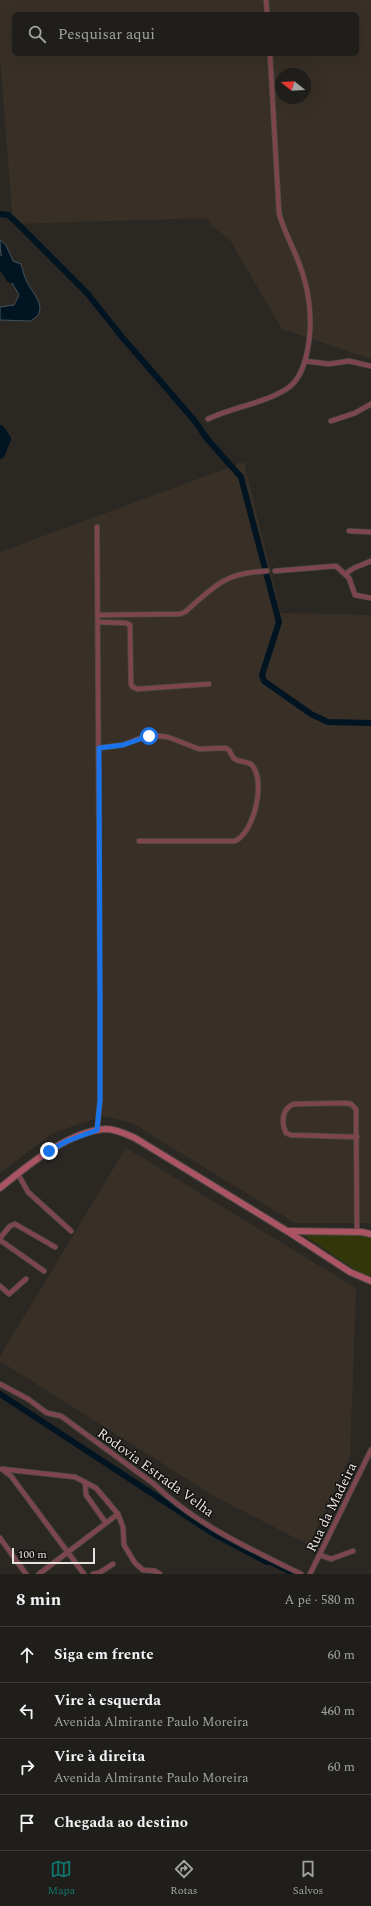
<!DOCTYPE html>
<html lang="pt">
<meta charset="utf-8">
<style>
:root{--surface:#201e1b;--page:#282724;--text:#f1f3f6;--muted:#a2a2a3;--line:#3d3c3a;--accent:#0f766e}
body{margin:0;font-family:Spectral,serif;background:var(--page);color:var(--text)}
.compass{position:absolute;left:275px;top:68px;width:36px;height:36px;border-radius:50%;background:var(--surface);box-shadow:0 4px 16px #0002;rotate:288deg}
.scale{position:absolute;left:12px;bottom:10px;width:83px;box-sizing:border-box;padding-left:4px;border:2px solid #e6e4e1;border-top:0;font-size:11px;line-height:14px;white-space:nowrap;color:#e6e4e1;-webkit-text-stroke:3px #13110f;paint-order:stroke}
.stop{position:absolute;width:12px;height:12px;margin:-9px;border:3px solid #1a73e8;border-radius:50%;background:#fff}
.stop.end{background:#1a73e8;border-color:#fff;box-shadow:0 1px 4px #0008}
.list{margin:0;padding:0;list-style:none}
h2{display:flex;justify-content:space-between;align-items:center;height:52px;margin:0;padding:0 16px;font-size:17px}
h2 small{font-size:13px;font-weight:400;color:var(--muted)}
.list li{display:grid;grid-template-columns:26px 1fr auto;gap:12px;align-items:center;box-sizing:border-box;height:56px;padding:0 16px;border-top:1px solid var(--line)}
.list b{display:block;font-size:15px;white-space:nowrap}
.list p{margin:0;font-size:13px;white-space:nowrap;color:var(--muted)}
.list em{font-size:13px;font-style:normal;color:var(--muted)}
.icon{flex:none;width:22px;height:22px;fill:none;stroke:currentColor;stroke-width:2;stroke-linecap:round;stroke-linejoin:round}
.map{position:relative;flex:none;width:371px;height:1574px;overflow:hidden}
.search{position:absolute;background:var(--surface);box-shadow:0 4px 16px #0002;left:12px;right:12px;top:12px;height:44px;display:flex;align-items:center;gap:10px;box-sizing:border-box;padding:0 14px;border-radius:6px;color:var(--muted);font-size:15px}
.sheet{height:276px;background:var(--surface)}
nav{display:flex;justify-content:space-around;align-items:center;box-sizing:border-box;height:56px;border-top:1px solid var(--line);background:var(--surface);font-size:11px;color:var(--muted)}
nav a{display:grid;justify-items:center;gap:2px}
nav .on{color:var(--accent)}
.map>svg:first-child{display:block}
.built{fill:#383027;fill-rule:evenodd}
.green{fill:#323709}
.water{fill:#001422;stroke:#45525b}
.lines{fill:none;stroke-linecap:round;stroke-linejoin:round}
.canal{stroke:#001422;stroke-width:6}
.river{stroke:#001422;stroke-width:10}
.minor-casing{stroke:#494642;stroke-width:6}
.secondary-casing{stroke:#494642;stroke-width:8}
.minor{stroke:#7d464e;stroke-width:4.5}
.secondary{stroke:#ab5463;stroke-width:6}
.route{stroke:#1a73e8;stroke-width:5}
.labels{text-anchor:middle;stroke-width:3;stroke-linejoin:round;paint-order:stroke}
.street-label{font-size:14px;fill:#e6e4e1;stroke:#13110f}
</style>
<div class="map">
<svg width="371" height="1574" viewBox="0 0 371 1574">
<rect width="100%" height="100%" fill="#2b2824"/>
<g class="built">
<path d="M0,0H371V359L282,329L230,240L211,225L206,218L13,224L0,56ZM14,14H357V54H14ZM281,74H305V98H281Z"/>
<polygon points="244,462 281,613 371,615 371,1223 295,1223 132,1123 103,1116 53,1133 0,1173 0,552"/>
<polygon points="126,1148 356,1288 350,1456 309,1545 214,1496 0,1361 0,1356"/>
</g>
<polygon class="green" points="301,1233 371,1235 371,1276 360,1273"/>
<path class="water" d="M0,240L6,245L13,261L21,264C23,270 24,277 27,282C33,294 51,311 30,321L0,320V307L14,305L19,295C8,275 0,265 0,240Z"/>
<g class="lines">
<g class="canal">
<polyline points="0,214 8,215 15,221 87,293 122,337 194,420 208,440 241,477 279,622 262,675 264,681 311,714 328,722 371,723"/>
<polyline points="0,1394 214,1534 267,1562 271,1562 295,1574"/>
</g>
<g class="river">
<polyline points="0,261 11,278"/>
<polyline points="0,430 6,439 0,454"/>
</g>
<defs>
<g id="minor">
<polyline points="266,0 267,14"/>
<polyline points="305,361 329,364 349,361 371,366"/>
<path d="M208,419C233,407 266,403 288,388C298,381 303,369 306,357C314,324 310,289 297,258C291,243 283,229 279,213L270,54"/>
<polyline points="331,421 355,413 371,404"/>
<polyline points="97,527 100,1003 100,1100 97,1131"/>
<polyline points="349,531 371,532"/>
<polyline points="275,571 336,566 349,578 355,595 371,598"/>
<polyline points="345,574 354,568 371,561"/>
<path d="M98,615L180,614L185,612C216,585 224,573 267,571"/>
<polyline points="98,622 126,623 130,625 131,684 133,687 137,689 209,684"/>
<path d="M99,748L123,745L140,738L159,736L168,737L199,749L225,748L229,750C236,765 237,758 251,764C267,780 254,833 235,841H139"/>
<polyline points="18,1174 28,1192 71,1231"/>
<path d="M357,1232L356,1109L351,1104L346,1103L294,1104C282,1108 281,1122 286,1133L291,1135L357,1137"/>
<polyline points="0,1238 10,1226 15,1224 55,1247"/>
<polyline points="0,1240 44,1271"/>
<polyline points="0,1286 9,1294 26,1279"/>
<path d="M0,1384L28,1399L47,1413L61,1416L154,1484C195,1524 250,1549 301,1574"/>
<polyline points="2,1469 75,1477 96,1488 118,1514 123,1527 124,1545 135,1563 143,1570 155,1571 160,1574"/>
<polyline points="3,1470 11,1476 84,1574"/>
<polyline points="85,1482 86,1495 106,1523"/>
<polyline points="0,1538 26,1574"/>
<polyline points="320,1555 331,1559 353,1551"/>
<polyline points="39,1574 118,1514"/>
<polyline points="93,1574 99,1573 113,1564"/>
<polyline points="310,1574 371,1450"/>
</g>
<g id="secondary">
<path d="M0,1188C28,1165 69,1131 106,1129C116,1129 126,1134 135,1138L287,1231L350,1272L371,1281"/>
<polyline points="288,1231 362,1232 371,1234"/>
</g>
</defs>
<use href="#minor" class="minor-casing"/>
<use href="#secondary" class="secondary-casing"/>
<use href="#minor" class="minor"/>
<use href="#secondary" class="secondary"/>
</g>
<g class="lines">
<polyline class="route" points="49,1151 67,1141 97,1130 100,1100 100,1003 99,748 123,745 149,736"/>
</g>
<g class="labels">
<g class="street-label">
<text transform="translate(156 1472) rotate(36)" y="5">Rodovia Estrada Velha</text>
<text transform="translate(331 1507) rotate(-64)" y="5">Rua da Madeira</text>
</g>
</g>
</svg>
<svg class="compass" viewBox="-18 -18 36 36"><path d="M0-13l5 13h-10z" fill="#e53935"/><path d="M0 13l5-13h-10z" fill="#a2a2a3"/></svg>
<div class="scale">100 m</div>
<div class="stop" style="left:149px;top:736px"></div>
<div class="stop end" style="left:49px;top:1151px"></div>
<div class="search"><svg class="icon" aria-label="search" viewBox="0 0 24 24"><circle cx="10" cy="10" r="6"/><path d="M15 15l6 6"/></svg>Pesquisar aqui</div>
</div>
<section class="sheet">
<h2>8 min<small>A pé · 580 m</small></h2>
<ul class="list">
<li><svg class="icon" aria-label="ahead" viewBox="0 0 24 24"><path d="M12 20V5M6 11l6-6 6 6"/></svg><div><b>Siga em frente</b></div><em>60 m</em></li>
<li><svg class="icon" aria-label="left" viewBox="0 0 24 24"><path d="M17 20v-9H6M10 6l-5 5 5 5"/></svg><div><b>Vire à esquerda</b><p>Avenida Almirante Paulo Moreira</p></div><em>460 m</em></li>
<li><svg class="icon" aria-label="right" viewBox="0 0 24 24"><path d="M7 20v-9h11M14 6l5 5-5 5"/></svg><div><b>Vire à direita</b><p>Avenida Almirante Paulo Moreira</p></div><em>60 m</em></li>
<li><svg class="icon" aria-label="arrive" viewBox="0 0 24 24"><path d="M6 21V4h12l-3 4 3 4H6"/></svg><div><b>Chegada ao destino</b></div></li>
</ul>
</section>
<nav>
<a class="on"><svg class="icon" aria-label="map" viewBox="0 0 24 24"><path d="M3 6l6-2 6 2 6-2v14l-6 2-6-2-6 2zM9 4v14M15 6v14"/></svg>Mapa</a>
<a><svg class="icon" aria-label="directions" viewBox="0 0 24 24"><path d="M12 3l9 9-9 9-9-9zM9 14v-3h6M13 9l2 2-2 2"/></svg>Rotas</a>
<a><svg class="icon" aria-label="saved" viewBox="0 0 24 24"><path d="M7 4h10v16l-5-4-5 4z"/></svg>Salvos</a>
</nav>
